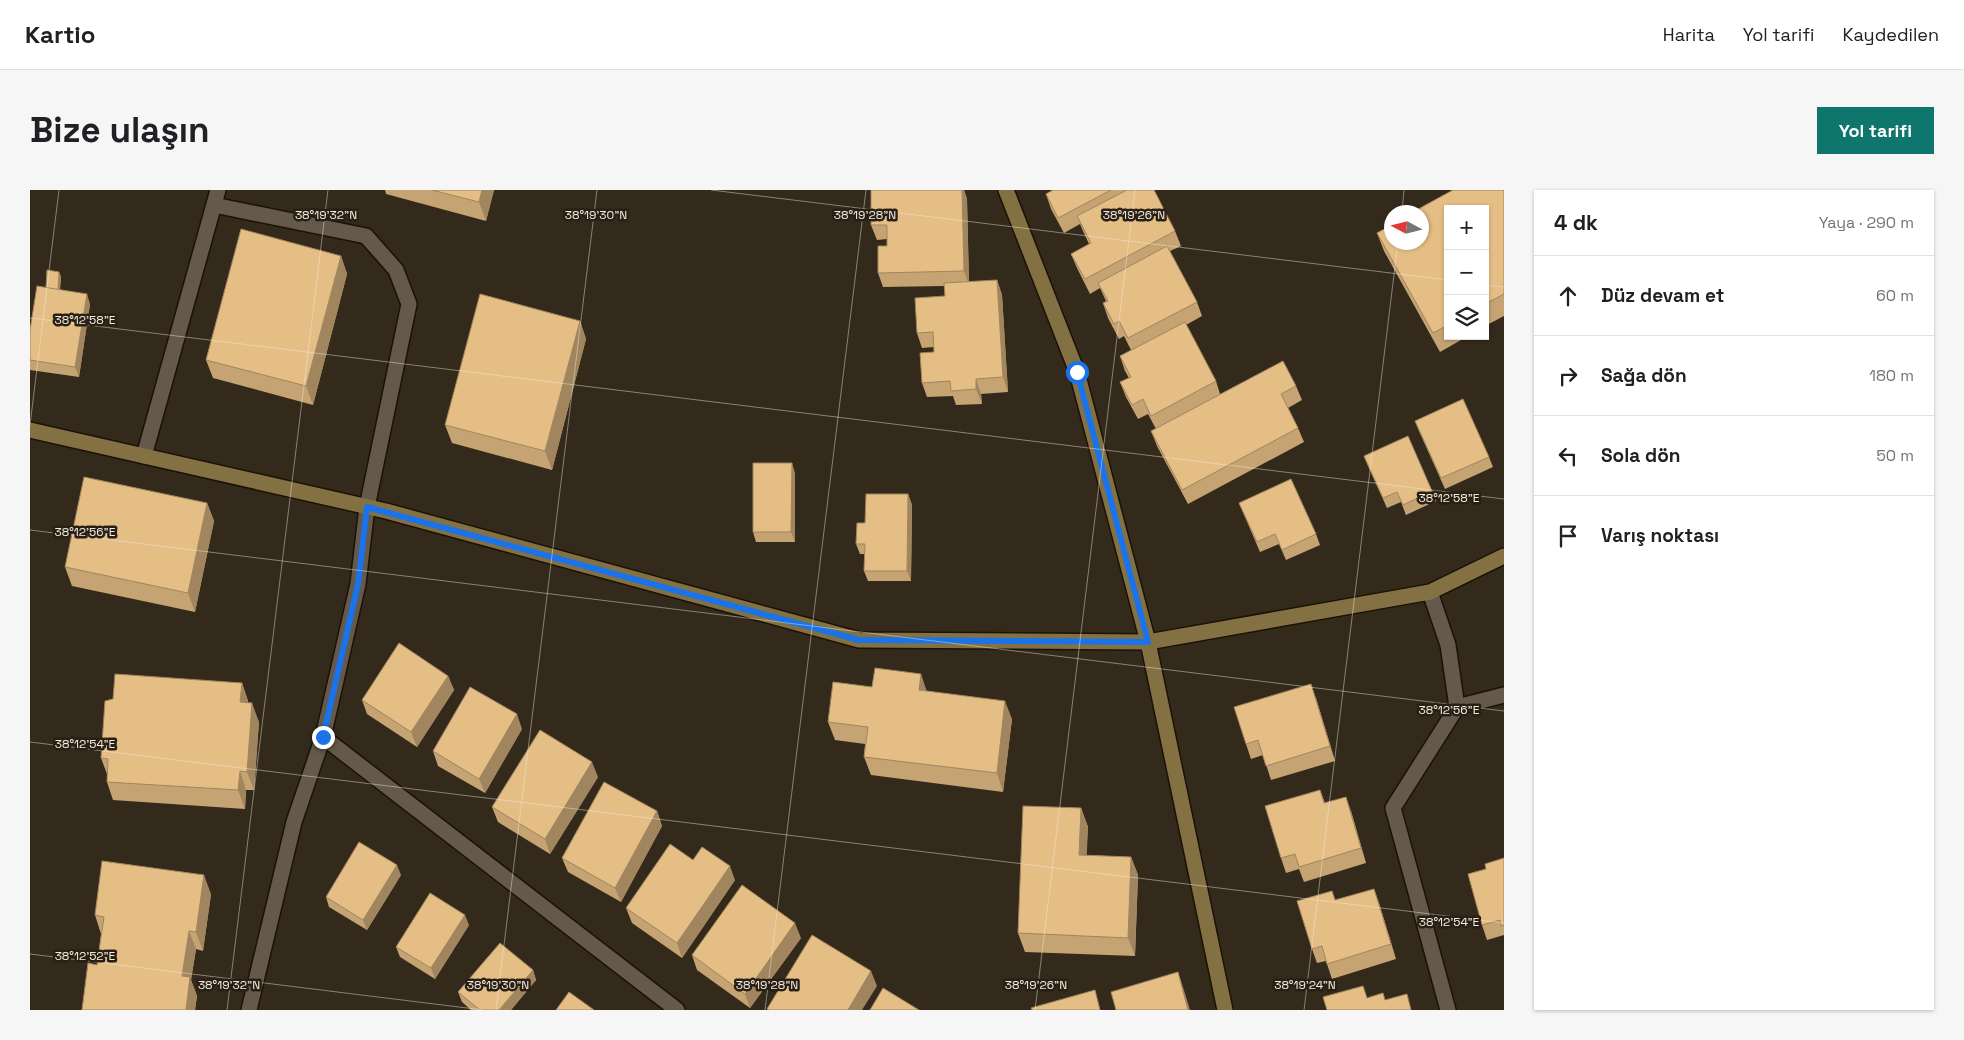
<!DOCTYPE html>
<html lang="tr">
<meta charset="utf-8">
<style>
:root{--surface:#fff;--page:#f6f6f6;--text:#202124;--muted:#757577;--line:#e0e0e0;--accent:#0f766e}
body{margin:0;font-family:"Space Grotesk",sans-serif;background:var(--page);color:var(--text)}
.controls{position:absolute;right:15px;top:15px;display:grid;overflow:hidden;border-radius:0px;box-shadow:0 1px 4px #0004}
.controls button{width:45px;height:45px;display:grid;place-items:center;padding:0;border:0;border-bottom:1px solid var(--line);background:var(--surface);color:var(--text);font:25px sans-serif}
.compass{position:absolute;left:1354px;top:15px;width:45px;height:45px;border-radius:50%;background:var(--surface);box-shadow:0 1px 4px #0004;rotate:277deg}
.stop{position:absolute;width:15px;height:15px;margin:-11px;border:4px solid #1a73e8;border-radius:50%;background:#fff}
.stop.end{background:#1a73e8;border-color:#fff;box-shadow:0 1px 5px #0008}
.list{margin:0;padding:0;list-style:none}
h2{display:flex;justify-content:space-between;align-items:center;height:65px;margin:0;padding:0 20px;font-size:21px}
h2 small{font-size:16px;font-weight:400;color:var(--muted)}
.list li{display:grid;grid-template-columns:32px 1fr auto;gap:15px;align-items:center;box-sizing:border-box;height:80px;padding:0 20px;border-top:1px solid var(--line)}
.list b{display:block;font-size:19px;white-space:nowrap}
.list em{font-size:16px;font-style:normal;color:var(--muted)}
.icon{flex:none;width:28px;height:28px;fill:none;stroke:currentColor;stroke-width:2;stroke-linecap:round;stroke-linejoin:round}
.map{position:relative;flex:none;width:1474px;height:820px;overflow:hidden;border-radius:0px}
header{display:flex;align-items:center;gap:30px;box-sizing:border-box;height:70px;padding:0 25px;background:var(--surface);border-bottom:1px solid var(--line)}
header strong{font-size:24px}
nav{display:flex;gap:28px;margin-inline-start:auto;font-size:18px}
.intro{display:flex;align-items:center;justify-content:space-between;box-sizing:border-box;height:120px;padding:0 30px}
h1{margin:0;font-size:35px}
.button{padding:12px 22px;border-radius:0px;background:var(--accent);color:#fff;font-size:18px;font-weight:700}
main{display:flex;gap:30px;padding:0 30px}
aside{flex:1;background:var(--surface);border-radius:0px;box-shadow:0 1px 4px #0004}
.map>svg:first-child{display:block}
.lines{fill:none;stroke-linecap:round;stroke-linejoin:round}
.street-casing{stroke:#1b1206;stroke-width:18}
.secondary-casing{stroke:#1b1206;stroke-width:18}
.street{stroke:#64594a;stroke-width:15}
.secondary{stroke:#847143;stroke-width:15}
.wall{fill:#c5a373}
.shaded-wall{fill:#a0855e}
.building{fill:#e5be86;stroke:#a0855e}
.route{stroke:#1a73e8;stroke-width:6}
.ticks{fill:none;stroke:#f2ebe3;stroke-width:1;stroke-opacity:0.45}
.ticks-label{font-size:12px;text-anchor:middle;fill:#f2ebe3;stroke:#292013;stroke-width:5;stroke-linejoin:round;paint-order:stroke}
</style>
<header>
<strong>Kartio</strong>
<nav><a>Harita</a><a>Yol tarifi</a><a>Kaydedilen</a></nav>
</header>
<div class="intro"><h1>Bize ulaşın</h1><a class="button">Yol tarifi</a></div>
<main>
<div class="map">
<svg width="1474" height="820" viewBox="0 0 1474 820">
<rect width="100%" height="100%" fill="#332a1c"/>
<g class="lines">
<defs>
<g id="street">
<polyline points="184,15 336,46 366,80 379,114 337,317 328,394 293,547 647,820"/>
<polyline points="114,266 188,0"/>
<polyline points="1400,402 1418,455 1427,517"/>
<polyline points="219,820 264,632 293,547"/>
<polyline points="1418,820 1363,618 1427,517 1474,505"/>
</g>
<g id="secondary">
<polyline points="976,0 1047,182 1118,452 1195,820"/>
<polyline points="0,240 356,321 829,450 1118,452 1400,402 1474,366"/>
</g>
</defs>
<use href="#street" class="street-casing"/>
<use href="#secondary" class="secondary-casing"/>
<use href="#street" class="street"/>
<use href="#secondary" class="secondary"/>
</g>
<g class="wall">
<polygon points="355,0 464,0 456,31 356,4"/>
<polygon points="841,0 934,0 937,9 939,92 967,90 972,105 978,202 951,204 952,214 926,215 923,206 897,207 892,193 904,162 904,157 892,158 887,143 915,106 914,96 853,97 848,83 857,56 857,49 847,50 841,35"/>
<polygon points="1023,0 1124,0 1145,41 1151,56 1140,61 1167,112 1172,126 1156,135 1186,191 1190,204 1266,196 1272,210 1258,218 1268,238 1274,252 1158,314 1127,256 1121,241 1126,239 1118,224 1108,229 1096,207 1090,192 1099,188 1095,181 1090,166 1101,160 1094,146 1089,149 1078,128 1073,113 1076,111 1070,98 1060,104 1047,78 1041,64 1059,54 1053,41 1050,34 1034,43 1021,19 1016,4"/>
<polygon points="1423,0 1474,0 1474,126 1455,136 1455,19 1418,19 1418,146 1438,146 1410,162 1354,61 1347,43 1362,35 1362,52 1392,52 1392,22 1383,22"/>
<polygon points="311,66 317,84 283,215 183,188 176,170"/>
<polygon points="29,82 31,87 30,100 60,114 49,187 0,180 0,140 16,98"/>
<polygon points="550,131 556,149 522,280 422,253 415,235"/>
<polygon points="1385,231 1459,267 1463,277 1415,299 1389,241"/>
<polygon points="1334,266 1402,301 1406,311 1376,325 1371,312 1357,318 1338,276"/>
<polygon points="765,283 765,352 726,352 723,342"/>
<polygon points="878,304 882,315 881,391 838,391 834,381 835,364 830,364 826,354 835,333"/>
<polygon points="177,313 184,331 165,422 42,396 35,377"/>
<polygon points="1209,313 1286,344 1290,355 1256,370 1249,354 1230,362"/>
<polygon points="418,486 424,500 387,557 337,524 332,510"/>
<polygon points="212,493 218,511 218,513 229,532 224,600 216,600 215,619 83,610 77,592 77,584 71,568"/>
<polygon points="842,497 897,501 982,529 973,602 841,585 834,567 835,554 805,550 798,532"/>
<polygon points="1286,508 1305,571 1241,590 1233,565 1221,569 1216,554"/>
<polygon points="492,539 455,603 408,576 403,561"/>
<polygon points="568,587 520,664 468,632 462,617"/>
<polygon points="1290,600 1295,613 1321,621 1336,673 1274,692 1269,679 1256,683 1251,668"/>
<polygon points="1051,618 1058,637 1056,665 1101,667 1108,685 1105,766 995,762 988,743"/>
<polygon points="627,621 632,636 591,712 538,682 532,668"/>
<polygon points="1474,668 1474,745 1457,750 1452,735 1456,679"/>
<polygon points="663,670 705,690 652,768 602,733 596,718"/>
<polygon points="371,685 337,740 299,717 296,707"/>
<polygon points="1344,699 1349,713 1366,769 1302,789 1296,771 1287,773 1282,759 1306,710"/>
<polygon points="181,704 173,761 166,759 161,790 167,806 165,820 52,820 67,775 71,744 65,725"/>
<polygon points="439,735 405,789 370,767 366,757"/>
<polygon points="771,748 720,818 667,780 662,765"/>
<polygon points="503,780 506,790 481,820 441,820 432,812 428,802"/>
</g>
<g class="shaded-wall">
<polygon points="452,0 464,0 456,31 449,12"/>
<polygon points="932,0 934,0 937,9 939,96 934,81"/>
<polygon points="311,66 317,84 283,215 276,196"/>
<polygon points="29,82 31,87 29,107 27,102"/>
<polygon points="967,90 972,105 978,202 973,187"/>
<polygon points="57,104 60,114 49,187 45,177"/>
<polygon points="550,131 556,149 522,280 515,261"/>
<polygon points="946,189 951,204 952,214 946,199"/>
<polygon points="762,273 765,283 765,352 761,342"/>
<polygon points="878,304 882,315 881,391 877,381"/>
<polygon points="177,313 184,331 165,422 158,403"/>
<polygon points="891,484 897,502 889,500"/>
<polygon points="418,486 424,500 387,557 381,542"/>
<polygon points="212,493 218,511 217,531 210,512"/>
<polygon points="1281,494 1286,508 1305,571 1300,556"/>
<polygon points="975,511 982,529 973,602 967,583"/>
<polygon points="222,513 229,532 224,600 217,582"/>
<polygon points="487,524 492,539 455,603 449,589"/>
<polygon points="562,572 568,587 520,664 515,649"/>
<polygon points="210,581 216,600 215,619 208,600"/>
<polygon points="1316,607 1321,621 1336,673 1331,658"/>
<polygon points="1051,618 1058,637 1056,683 1049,665"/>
<polygon points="627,621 632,636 591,712 585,698"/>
<polygon points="1101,667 1108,685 1105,766 1098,748"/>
<polygon points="367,675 371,685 337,740 333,730"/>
<polygon points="700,676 705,690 652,768 647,753"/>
<polygon points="174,685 181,704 173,761 166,742"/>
<polygon points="1344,699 1349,713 1366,769 1361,754"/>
<polygon points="435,725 439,735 405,789 401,778"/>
<polygon points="765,733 771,748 720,818 715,804"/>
<polygon points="159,741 166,759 161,790 167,806 165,820 156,820 152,786"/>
<polygon points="503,780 506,790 481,820 469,820"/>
<polygon points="841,781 847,796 832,820 818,820"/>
<polygon points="1148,782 1153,797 1160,820 1158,820"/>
</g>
<g class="building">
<polygon points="402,0 452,0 449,12"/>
<polygon points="841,0 932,0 934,81 848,83 848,56 857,56 857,35 841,35"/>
<polygon points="1023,0 1081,0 1028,28 1016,4"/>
<polygon points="1097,0 1124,0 1145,41 1055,89 1041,64 1061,53 1047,26"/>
<polygon points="1423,0 1474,0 1474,104 1455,114 1455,19 1418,19 1418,135 1403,143 1347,43 1362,35 1362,52 1392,52 1392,22 1383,22"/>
<polygon points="211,39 311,66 276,196 176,170"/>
<polygon points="1137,56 1167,112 1098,148 1089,131 1084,134 1073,113 1078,111 1068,93"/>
<polygon points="17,80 29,82 28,100 16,98"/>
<polygon points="967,90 973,187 946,189 946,199 921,201 920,191 892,193 890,163 904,162 903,142 887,143 885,108 915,106 914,93"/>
<polygon points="7,96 57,104 45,177 0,170 0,140"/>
<polygon points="450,104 550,131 515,261 415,235"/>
<polygon points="1155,132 1186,191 1121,226 1113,209 1102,215 1090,192 1101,187 1090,166"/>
<polygon points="1253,171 1266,196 1251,204 1268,238 1152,300 1121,241"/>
<polygon points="1433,209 1459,267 1411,288 1385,231"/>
<polygon points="1378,246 1402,301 1373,315 1367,302 1353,308 1334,266"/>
<polygon points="723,273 762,273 761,342 723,342"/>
<polygon points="54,287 177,313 158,403 35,377"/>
<polygon points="1261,289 1286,344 1252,360 1245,344 1227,352 1209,313"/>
<polygon points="836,304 878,304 877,381 834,381 835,354 826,354 827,333 835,333"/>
<polygon points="369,453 418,486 381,542 332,510"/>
<polygon points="845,478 891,484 889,500 975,511 967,583 834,567 838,537 798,532 803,492 842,497"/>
<polygon points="85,484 212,493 210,512 222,513 217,582 210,581 208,600 77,592 78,569 71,568 75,511 83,509"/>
<polygon points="1281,494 1300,556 1236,576 1228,550 1216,554 1204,517"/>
<polygon points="440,497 487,524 449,589 403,561"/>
<polygon points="510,540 562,572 515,649 462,617"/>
<polygon points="574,592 627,621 585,698 532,668"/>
<polygon points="1290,600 1294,613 1316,607 1331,658 1269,677 1265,664 1251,668 1235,616"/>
<polygon points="993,616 1051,618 1049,665 1101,667 1098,748 988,743"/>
<polygon points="329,652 367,675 333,730 296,707"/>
<polygon points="640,654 663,670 672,657 700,676 647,753 596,718"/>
<polygon points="1474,668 1474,735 1471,736 1470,730 1452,735 1438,684 1456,679 1455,674"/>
<polygon points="72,671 174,685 166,742 159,741 152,786 160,787 156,820 52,820 58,773 67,775 74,727 65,725"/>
<polygon points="712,695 765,733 715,804 662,765"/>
<polygon points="1344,699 1361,754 1297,774 1292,756 1282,759 1267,711 1302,701 1305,710"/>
<polygon points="400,703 435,725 401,778 366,757"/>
<polygon points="782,745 841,781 818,820 739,820 737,819"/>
<polygon points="470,753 503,780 469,820 450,820 428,802"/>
<polygon points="1148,782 1158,820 1086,820 1081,802"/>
<polygon points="1333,796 1337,808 1353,803 1355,810 1377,804 1381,820 1297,820 1293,807"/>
<polygon points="853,798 889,820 840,820"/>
<polygon points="1065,800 1070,820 1002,820 1001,818"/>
<polygon points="539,802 564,820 526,820"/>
</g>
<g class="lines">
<polyline class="route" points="293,547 328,394 337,317 829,450 1118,452 1047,182"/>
</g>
<path class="ticks" d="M681,0L1418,90M1372,22L1374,0M1455,95L1474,97M0,128L1474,309M0,235L29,0M0,340L1474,521M0,552L1474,733M0,764L453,820M197,820L298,0M466,820L567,0M735,820L836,0M1005,820L1105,0M1274,820L1368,52"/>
<g class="ticks-label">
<text x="296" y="29">38°19'32"N</text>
<text x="566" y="29">38°19'30"N</text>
<text x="835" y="29">38°19'28"N</text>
<text x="1104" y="29">38°19'26"N</text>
<text x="55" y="134">38°12'58"E</text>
<text x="1419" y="312">38°12'58"E</text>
<text x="55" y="346">38°12'56"E</text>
<text x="1419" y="524">38°12'56"E</text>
<text x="55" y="558">38°12'54"E</text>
<text x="1419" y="736">38°12'54"E</text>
<text x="55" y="770">38°12'52"E</text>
<text x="199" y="799">38°19'32"N</text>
<text x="468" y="799">38°19'30"N</text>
<text x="737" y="799">38°19'28"N</text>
<text x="1006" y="799">38°19'26"N</text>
<text x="1275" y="799">38°19'24"N</text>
</g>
</svg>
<div class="controls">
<button>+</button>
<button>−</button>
<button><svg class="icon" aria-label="layers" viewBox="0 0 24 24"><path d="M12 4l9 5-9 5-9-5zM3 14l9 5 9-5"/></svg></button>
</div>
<svg class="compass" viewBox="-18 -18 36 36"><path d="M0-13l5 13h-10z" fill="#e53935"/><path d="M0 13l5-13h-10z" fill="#757577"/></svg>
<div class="stop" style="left:1047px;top:182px"></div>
<div class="stop end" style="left:293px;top:547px"></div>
</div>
<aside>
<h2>4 dk<small>Yaya · 290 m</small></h2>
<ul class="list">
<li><svg class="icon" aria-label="ahead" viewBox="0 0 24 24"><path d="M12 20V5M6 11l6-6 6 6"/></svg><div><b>Düz devam et</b></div><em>60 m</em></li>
<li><svg class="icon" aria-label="right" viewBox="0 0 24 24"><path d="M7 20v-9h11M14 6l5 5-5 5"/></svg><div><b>Sağa dön</b></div><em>180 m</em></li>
<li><svg class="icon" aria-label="left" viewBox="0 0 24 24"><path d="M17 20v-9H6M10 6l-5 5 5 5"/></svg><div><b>Sola dön</b></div><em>50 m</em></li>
<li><svg class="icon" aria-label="arrive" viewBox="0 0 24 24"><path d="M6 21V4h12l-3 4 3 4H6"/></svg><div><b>Varış noktası</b></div></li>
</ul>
</aside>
</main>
